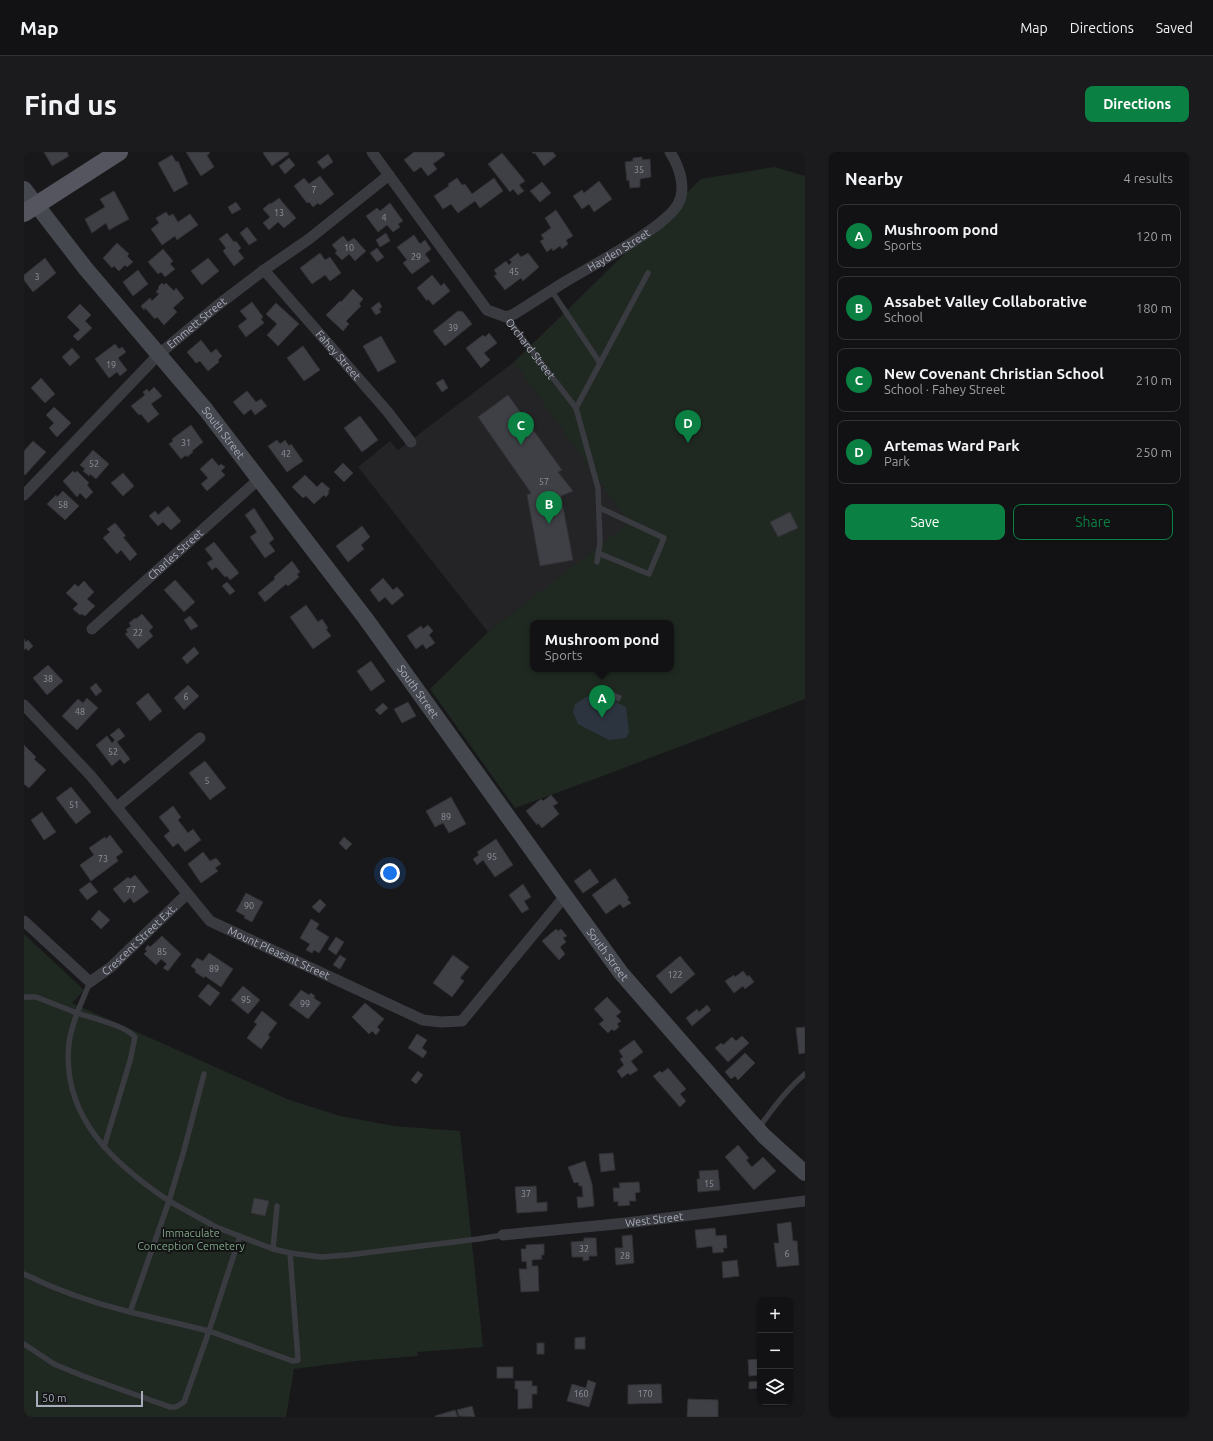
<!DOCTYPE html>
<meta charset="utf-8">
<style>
:root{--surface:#121214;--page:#1b1b1d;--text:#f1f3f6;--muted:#9c9ea0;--line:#313234;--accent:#0b8043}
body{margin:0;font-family:Ubuntu,sans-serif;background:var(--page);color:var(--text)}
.controls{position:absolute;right:12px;bottom:12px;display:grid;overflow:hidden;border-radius:8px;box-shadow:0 1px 3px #0004}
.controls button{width:36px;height:36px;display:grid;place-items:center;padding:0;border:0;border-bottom:1px solid var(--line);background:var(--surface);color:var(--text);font:20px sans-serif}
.scale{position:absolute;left:12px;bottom:10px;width:107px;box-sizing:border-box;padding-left:4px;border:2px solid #a9adbb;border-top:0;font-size:11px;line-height:14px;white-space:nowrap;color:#a9adbb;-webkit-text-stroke:3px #131315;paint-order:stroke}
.you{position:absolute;left:366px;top:721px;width:14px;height:14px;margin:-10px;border:3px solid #fff;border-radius:50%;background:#1a73e8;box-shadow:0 0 0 6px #1a73e833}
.badge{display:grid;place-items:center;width:26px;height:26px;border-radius:50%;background:var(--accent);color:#fff;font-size:13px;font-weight:700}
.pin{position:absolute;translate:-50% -33px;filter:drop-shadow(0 1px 2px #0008)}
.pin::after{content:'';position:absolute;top:21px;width:14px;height:12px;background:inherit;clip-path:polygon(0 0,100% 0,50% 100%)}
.popup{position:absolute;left:506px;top:468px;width:144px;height:52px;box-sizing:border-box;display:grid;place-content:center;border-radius:8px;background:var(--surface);filter:drop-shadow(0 1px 3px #0005);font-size:13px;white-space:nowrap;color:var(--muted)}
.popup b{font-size:15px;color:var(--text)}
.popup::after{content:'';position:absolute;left:50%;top:100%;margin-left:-8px;border:8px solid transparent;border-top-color:var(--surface)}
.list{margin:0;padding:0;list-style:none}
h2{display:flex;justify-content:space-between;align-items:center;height:52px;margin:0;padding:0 16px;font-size:17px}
h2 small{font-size:13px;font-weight:400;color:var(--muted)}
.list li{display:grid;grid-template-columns:26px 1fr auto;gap:12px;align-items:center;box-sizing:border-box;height:64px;margin:0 8px 8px;padding:0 8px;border:1px solid var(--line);border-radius:8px}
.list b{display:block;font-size:15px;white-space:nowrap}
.list p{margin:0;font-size:13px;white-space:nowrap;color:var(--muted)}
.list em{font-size:13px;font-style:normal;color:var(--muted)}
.actions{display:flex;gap:8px;padding:12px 16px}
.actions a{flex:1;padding:9px 0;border:1px solid var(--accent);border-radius:8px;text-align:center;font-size:14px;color:var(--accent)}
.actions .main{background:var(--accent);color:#fff}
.icon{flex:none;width:22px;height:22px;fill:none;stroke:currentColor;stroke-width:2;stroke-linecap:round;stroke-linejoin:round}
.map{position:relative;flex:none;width:781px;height:1265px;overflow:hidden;border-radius:8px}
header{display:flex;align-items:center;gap:24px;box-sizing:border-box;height:56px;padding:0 20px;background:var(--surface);border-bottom:1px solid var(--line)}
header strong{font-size:19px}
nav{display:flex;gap:22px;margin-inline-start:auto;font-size:14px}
.intro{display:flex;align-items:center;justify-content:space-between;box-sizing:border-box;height:96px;padding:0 24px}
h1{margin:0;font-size:28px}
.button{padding:10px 18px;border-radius:8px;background:var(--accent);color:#fff;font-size:14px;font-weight:700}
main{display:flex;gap:24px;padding:0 24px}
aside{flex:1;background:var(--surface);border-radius:8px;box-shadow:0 1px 3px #0004}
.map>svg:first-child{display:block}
.built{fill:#242427}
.green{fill:#1f2921;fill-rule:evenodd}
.water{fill:#2c353f}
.building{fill:#3f4045;stroke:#323136}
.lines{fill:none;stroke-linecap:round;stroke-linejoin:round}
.service{stroke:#3a3b41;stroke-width:5.5}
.minor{stroke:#3a3b41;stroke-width:11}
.secondary{stroke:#46484f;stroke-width:16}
.primary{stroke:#54555f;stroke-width:18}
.labels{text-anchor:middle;stroke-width:4;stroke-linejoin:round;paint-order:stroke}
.number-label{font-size:9px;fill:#8e929e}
.street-label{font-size:11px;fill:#a9adbb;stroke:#131315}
.park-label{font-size:11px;fill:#7fa785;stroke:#131315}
</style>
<header>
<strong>Map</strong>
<nav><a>Map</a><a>Directions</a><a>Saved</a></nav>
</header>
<div class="intro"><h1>Find us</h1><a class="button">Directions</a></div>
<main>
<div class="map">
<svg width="781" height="1265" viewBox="0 0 781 1265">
<rect width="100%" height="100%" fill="#18181a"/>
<polygon class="built" points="490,210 606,371 464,480 334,315 366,289 374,298"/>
<g class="green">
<path d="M750,15L781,24V547L584,622L491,656L406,537L464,480L605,371L490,210L677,27ZM509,471H647V517H509Z"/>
<polygon points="0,782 60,838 48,851 263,947 316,964 370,974 436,979 459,1195 393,1200 394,1204 332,1209 270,1217 262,1265 0,1265"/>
</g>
<polygon class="water" points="571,540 602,555 605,580 602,586 585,588 554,572 549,560 551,552"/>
<g class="building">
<polygon points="20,0 44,0 43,1 45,4 28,14"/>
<polygon points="162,0 185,0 186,1 183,3 190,15 177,24"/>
<polygon points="240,0 264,0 265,2 248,14 239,1"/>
<polygon points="390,0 419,0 421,3 409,12 413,17 404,24 397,15 390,20 380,8"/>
<polygon points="508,0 529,0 532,4 520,14 511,1 510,2"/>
<polygon points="478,1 501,29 495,33 500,39 494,43 489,37 486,40 464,12"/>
<polygon points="304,2 309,10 299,17 293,10"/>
<polygon points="148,3 152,10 154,9 164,32 150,40 134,11"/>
<polygon points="618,5 618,8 626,7 627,25 616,27 616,35 606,36 605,28 603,29 601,10 609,9 609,6"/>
<polygon points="265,6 271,13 261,22 255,14"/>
<polygon points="296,24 310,42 296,53 294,51 289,55 285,50 283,51 270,34 280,26 285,32"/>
<polygon points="433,26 438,33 441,32 448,42 470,26 479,39 456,56 451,49 434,61 427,52 419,57 410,44 425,34 424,32"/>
<polygon points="575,29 588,47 570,60 565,52 558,57 549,44 558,38 560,41"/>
<polygon points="518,30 527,41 516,50 506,39"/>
<polygon points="90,39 105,67 85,78 82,71 68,81 61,67 81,55 76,47"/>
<polygon points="255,46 272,66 260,76 254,70 245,78 239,71 246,65 239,57 246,51 247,52"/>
<polygon points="212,50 217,57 208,62 204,55"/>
<polygon points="366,51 379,69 374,72 376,75 369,80 363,73 354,80 342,64 353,56 356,59"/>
<polygon points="532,58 549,84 542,88 544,92 538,97 536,94 529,99 528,96 523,100 516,89 520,87 517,83 527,76 521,66"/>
<polygon points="142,60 145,64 149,62 154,70 166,62 174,73 153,88 151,84 138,93 127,77 135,71 132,66"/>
<polygon points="223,75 233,88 225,93 216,81"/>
<polygon points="203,81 210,90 212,89 217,96 214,99 220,106 210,114 199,99 202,96 195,87"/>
<polygon points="362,81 366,89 356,95 352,88"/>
<polygon points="390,83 396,92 401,88 407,97 401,102 406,109 388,122 379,111 383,108 373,95"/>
<polygon points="319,84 324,90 330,86 342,99 331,109 325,102 318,108 311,101 313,99 308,93"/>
<polygon points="93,91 105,102 103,104 109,110 103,115 101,113 95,119 90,114 88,116 79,106"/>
<polygon points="353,96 360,105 353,110 346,101"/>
<polygon points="139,97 149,109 146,112 151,117 141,125 137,120 134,122 124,110"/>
<polygon points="296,101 301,108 306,105 317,121 306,129 301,123 288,132 276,116"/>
<polygon points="494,101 497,105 504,101 515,115 499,129 497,126 481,138 470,124 473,122 470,118 482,109 485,113 488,110 485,108"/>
<polygon points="21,106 32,121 9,140 0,128 0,123"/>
<polygon points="184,106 195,119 178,133 167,119"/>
<polygon points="114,118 124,132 109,144 99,130"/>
<polygon points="408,123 417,134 420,131 426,139 409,153 404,147 403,149 393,136"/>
<polygon points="138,131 140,133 142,131 150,139 152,136 160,146 149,156 153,160 140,173 133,165 131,167 121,156 120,158 117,154 126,146 128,149 135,142 132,140 135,136 134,135"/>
<polygon points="329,137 339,147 335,152 337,154 322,169 325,172 319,179 302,163 316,149 317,150"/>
<polygon points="228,150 239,165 237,167 240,171 222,185 214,174 223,167 216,159"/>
<polygon points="355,150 358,155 355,157 357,160 352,163 347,156"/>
<polygon points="252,151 275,172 254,194 243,183 253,172 242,162"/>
<polygon points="56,152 67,163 61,169 68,176 54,189 49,184 56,178 43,165"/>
<polygon points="434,159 439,160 448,172 421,194 409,179"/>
<polygon points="465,181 473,191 460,201 466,208 457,216 442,196 459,183 461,185"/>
<polygon points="357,184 372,210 354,220 339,194"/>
<polygon points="177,188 187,201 192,197 198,204 194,208 195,210 184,219 176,209 172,211 163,200"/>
<polygon points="91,192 95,197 98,195 102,200 94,206 103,218 96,224 93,220 85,226 71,207"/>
<polygon points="279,194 296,218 280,229 263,206"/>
<polygon points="48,196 56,205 46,214 38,205"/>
<polygon points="17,226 31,242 21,251 7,236"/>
<polygon points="419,227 424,236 418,240 412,231"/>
<polygon points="130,235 138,244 127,252 135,262 124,271 117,262 115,263 107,254 121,243 119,240 123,237 125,240"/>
<polygon points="223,239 232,250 237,247 243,254 231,263 227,257 220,263 209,250"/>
<polygon points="484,243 538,318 534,320 549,339 537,344 549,408 516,414 503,343 507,341 454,265"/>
<polygon points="30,255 47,271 33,285 25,276 30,271 22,263"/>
<polygon points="336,264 354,288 338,300 320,276"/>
<polygon points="167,273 179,290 168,299 169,300 163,305 162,303 157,307 145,292 149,289 148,287"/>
<polygon points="253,288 256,292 261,288 265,294 267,292 279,309 263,320 244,294"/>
<polygon points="9,289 22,300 1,323 0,322 0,299"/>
<polygon points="69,298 85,312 72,327 66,322 65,324 59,319 61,317 56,313"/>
<polygon points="188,306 195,314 197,312 201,315 197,319 201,323 183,339 177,332 184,326 176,317"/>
<polygon points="319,311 329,321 320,330 310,320"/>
<polygon points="49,319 51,321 53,319 65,331 63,333 69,340 62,347 56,341 53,345 39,329"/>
<polygon points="99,321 110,334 99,344 87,331"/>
<polygon points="281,323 293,335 298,330 306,337 304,339 305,341 302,345 300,343 290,352 282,344 279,346 268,335"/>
<polygon points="39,339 55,354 41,368 23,352 32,343 33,345"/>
<polygon points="144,354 157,369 147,378 139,370 134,374 125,364 131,359 134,363"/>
<polygon points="230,356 250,387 245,391 251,399 241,406 226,385 233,380 221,363"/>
<polygon points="766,360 774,376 754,385 746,370"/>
<polygon points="91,371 102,384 99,385 113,402 106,409 97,398 93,402 79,386 86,380 83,377"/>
<polygon points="338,374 346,385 337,393 340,397 324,410 312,394"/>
<polygon points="190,390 215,421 206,428 203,424 201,425 192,415 188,418 183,411 189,407 181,397"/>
<polygon points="268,409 276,420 273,422 275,425 264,434 262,432 241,450 234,441 251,427 250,425"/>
<polygon points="359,426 369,438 373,435 380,443 368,453 361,445 355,450 346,438"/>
<polygon points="151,428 171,450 160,460 140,438"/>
<polygon points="60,429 70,440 63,447 71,454 61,464 58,462 56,463 49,457 54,452 42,441 51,432 54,435"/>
<polygon points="203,430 211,439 206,443 198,434"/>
<polygon points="282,453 294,470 298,467 304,476 302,477 307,484 289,497 266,465"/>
<polygon points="118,462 129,475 125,479 129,484 114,497 101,482 104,480 102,478 107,474 105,471 111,466 112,467"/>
<polygon points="166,464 174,474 167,478 160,468"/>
<polygon points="404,473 409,479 405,483 411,491 402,497 399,492 392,497 383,484 397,474 399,477"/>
<polygon points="0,487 2,490 4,488 9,494 4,499 2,496 0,498"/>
<polygon points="170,495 175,501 163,512 158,506"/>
<polygon points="347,509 361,529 347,539 333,519"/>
<polygon points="24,513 39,529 23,543 9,526"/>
<polygon points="72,531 78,539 72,544 66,536"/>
<polygon points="164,533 175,544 160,558 150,546"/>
<polygon points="583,537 598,544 595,550 580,542"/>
<polygon points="124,541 138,559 126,569 112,551"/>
<polygon points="63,546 74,556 53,578 38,564 54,547 59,551"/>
<polygon points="384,550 392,564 378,571 370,557"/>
<polygon points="359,551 364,556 356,563 351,558"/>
<polygon points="95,576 101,584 93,590 106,607 100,612 96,607 88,614 72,593 83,584 88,591 91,588 86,583"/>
<polygon points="0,593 12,605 10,607 22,618 5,636 0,632"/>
<polygon points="181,609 202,636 186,648 165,621"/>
<polygon points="47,635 67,660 52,672 32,646"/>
<polygon points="527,643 534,651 529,654 535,662 518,676 514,671 513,673 502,659 517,647 519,649"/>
<polygon points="427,645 442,672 425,681 419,671 411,675 402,659"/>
<polygon points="149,654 157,665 154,668 164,681 169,677 177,688 161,700 154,691 149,695 140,684 146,679 135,665"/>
<polygon points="18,660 32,680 20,688 7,668"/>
<polygon points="86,683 99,700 92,705 94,709 67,729 56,713 70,703 65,696 81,685 82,687"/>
<polygon points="320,685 328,692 322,698 315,691"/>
<polygon points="472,687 489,713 471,725 459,708 453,713 449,707 455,703 453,700"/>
<polygon points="179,700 186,709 192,706 197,712 191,716 194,719 177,731 164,712"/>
<polygon points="566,717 575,730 559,741 550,729"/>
<polygon points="111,723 125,740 110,751 106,746 100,751 89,737 104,725 106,727"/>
<polygon points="591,726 605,746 603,747 607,751 599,756 596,752 582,762 568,743"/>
<polygon points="66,730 74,740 63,748 55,738"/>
<polygon points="499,732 507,745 500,749 505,757 498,761 485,743"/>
<polygon points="222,741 239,750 228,770 220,766 221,764 212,759"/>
<polygon points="296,747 302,753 295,761 288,755"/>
<polygon points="75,758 86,768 77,777 67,767"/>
<polygon points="287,767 295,772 292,777 305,785 295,801 290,798 288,801 282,798 286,792 276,786"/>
<polygon points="532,777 534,779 537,777 543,784 539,786 542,790 536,795 541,802 535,808 518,789"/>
<polygon points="138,784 157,802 144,819 139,816 143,812 137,807 132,813 120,802 123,799 121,797 124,793 126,795"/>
<polygon points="312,785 320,790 312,803 304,797"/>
<polygon points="185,801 209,817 197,835 181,824 180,826 171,820 172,818 167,814 173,806 179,809"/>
<polygon points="316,803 322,807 316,817 309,813"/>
<polygon points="429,803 445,815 436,826 440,829 428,845 409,831"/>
<polygon points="656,804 671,822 647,842 632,824"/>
<polygon points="719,819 724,825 725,823 730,830 721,837 719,834 710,841 701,829 710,823 711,825"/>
<polygon points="184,832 196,841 186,854 174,844"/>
<polygon points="219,834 236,848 224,862 207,848"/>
<polygon points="277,838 285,843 287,841 291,844 290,846 297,851 284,867 265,853"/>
<polygon points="583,845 597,860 592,864 597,869 593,872 595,875 590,879 588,877 584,881 575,872 580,868 570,857"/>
<polygon points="341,851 360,867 353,875 356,878 352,883 348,879 345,882 328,865"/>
<polygon points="683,853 687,858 668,874 662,866 673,857 675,860"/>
<polygon points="238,859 253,871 244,883 246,885 237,897 223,886 233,872 230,870"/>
<polygon points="781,875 781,901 775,902 772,876"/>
<polygon points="393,882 403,888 398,896 403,900 399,906 384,896"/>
<polygon points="718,884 725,891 704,910 691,896 697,891 699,893 708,885 712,889"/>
<polygon points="610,888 619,900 607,909 614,918 606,923 604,921 598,926 593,919 600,913 596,907 599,905 595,899"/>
<polygon points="721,901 731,911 714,928 711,924 707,927 701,920"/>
<polygon points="644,916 662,937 656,942 662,949 656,955 629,924 636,919 638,921"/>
<polygon points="394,919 399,923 392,932 387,928"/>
<polygon points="714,993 725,1006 722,1008 728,1015 739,1005 752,1019 730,1038 701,1005"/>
<polygon points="589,1001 591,1018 577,1020 575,1002"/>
<polygon points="561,1009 568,1032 570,1054 554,1056 553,1045 559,1045 558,1034 555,1034 554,1030 550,1031 544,1015"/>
<polygon points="694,1018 696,1038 674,1040 673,1027 676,1027 675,1019"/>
<polygon points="615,1030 616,1040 611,1041 612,1049 605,1049 606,1053 594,1054 594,1049 590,1050 589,1036 596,1036 595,1031"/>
<polygon points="512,1034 513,1051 523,1050 523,1059 493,1061 491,1035"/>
<polygon points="230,1046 245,1049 241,1064 227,1061"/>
<polygon points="767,1070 769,1089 773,1089 775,1113 753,1115 750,1091 755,1091 753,1072"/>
<polygon points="691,1076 692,1084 702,1083 703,1096 699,1096 700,1100 689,1101 688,1094 673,1096 671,1078"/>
<polygon points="608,1083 610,1111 592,1113 591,1096 599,1096 598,1084"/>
<polygon points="560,1086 572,1086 573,1104 565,1104 565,1108 559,1109 559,1105 548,1105 547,1090 560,1089"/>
<polygon points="520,1092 520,1103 517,1103 518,1107 508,1108 508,1114 514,1114 515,1139 497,1140 495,1117 503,1117 502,1109 498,1110 497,1097 502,1097 502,1093"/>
<polygon points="713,1108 715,1124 699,1126 698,1110"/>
<polygon points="561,1185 561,1197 551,1197 551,1186"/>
<rect x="513" y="1191" width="7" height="11"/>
<polygon points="736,1207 736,1223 725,1224 724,1208"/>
<rect x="473" y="1215" width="16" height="11"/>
<polygon points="564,1228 572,1231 565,1255 543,1249 548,1232 562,1236"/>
<polygon points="491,1229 508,1229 508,1234 513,1234 513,1242 508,1242 508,1256 494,1257 494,1237 491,1237"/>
<polygon points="736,1229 736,1236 725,1237 725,1230"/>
<polygon points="637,1232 638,1251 604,1252 604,1233"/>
<polygon points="664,1247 694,1248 694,1265 663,1265"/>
<polygon points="448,1254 451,1265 435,1264 433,1258"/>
<polygon points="431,1258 434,1265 411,1265 411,1264"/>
</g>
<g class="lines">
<g class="service">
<polyline points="527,138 576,211"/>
<path id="s1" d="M482,165L552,256L574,336L576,391L573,410"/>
<polyline points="552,256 624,121"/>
<polyline points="574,401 625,422 640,386 576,356"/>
<path d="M66,830L53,861C68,866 102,874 111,885L106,909L80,995"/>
<path d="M0,845H12L53,861C50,871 46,881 45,891C37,965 90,1012 145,1049L159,1002L180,922"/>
<path d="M735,976C748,957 763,937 781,922"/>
<polyline points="249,1097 192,1075 145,1049 106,1160 185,1179 269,1209 274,1208 266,1101 249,1097 253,1054"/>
<polyline points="266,1101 297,1105 324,1103 454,1087 479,1083"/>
<path d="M0,1122C34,1139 69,1151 106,1160"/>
<polyline points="0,1192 30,1212 59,1224 146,1255 152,1255 160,1250 185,1179 216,1084"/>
</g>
<g class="minor">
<path id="s2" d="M348,0L463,158L482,165L490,162C508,151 526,139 544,128C569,113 642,75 654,52C663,36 655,14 646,0"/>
<path id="s3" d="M240,118L363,259L387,290"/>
<path id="s4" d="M0,343L135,202L194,153L240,118L285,87L365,23"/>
<path id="s5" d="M68,477L235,327"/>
<path id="s6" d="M0,553L67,624L186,769L399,868L417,870L438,869L541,744"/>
<polyline points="93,655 176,586"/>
<path id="s7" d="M0,769L66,830L87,815L163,742"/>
<path id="s8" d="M479,1083L602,1071L781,1049"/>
</g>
<path class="secondary" id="s9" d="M0,37L62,117L182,258L342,467L541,744L597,821L721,963L740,984L781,1021"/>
<polyline class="primary" points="0,61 95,0"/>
</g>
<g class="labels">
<g class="number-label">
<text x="615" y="21">35</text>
<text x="290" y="41">7</text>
<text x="255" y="64">13</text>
<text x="360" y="69">4</text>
<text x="325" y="99">10</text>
<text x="392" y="108">29</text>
<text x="490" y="123">45</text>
<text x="13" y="128">3</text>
<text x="429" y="179">39</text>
<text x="87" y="216">19</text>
<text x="162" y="294">31</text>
<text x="262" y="305">42</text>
<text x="70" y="315">52</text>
<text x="520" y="333">57</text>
<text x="39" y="356">58</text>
<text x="114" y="484">22</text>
<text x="24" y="530">38</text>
<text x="162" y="548">6</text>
<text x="56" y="563">48</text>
<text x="89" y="603">52</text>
<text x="183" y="632">5</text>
<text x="50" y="656">51</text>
<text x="422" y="668">89</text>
<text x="468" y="708">95</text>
<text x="79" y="710">73</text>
<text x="107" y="741">77</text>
<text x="225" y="757">90</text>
<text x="138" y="803">85</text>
<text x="190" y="820">89</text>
<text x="651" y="826">122</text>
<text x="222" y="851">95</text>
<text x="281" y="855">99</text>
<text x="685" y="1035">15</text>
<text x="502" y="1045">37</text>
<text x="560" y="1100">32</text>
<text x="763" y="1105">6</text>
<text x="601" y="1107">28</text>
<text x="557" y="1245">160</text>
<text x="621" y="1245">170</text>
</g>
<g class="street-label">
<text dy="4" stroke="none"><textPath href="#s2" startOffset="347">Hayden Street</textPath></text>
<text dy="4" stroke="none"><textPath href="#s4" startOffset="244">Emmett Street</textPath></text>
<text dy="4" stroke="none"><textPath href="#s1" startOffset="40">Orchard Street</textPath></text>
<text dy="4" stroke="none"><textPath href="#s3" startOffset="113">Fahey Street</textPath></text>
<text dy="4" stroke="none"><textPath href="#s9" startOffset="315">South Street</textPath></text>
<text dy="4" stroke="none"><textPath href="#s5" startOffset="112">Charles Street</textPath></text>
<text dy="4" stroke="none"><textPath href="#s9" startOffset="639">South Street</textPath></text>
<text dy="4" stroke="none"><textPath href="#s7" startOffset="155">Crescent Street Ext.</textPath></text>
<text dy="4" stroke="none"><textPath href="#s6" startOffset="361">Mount Pleasant Street</textPath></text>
<text dy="4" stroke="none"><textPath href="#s9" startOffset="963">South Street</textPath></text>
<text dy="4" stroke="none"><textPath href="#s8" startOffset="152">West Street</textPath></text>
</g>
<g class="park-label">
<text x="167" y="1085">Immaculate<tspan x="167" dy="13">Conception Cemetery</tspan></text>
</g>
</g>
</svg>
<div class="controls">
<button>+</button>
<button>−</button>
<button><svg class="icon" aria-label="layers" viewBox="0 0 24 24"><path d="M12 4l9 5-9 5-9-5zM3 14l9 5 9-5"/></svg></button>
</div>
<div class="scale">50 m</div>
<div class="you"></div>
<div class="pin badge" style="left:578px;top:566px">A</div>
<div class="popup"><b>Mushroom pond</b>Sports</div>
<div class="pin badge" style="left:525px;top:372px">B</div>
<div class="pin badge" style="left:497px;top:293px">C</div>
<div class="pin badge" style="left:664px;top:291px">D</div>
</div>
<aside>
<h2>Nearby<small>4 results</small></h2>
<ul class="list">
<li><span class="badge">A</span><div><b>Mushroom pond</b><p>Sports</p></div><em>120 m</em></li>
<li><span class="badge">B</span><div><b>Assabet Valley Collaborative</b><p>School</p></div><em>180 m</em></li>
<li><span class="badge">C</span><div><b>New Covenant Christian School</b><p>School · Fahey Street</p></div><em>210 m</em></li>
<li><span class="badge">D</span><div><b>Artemas Ward Park</b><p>Park</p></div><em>250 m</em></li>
</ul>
<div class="actions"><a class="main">Save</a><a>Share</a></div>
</aside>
</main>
